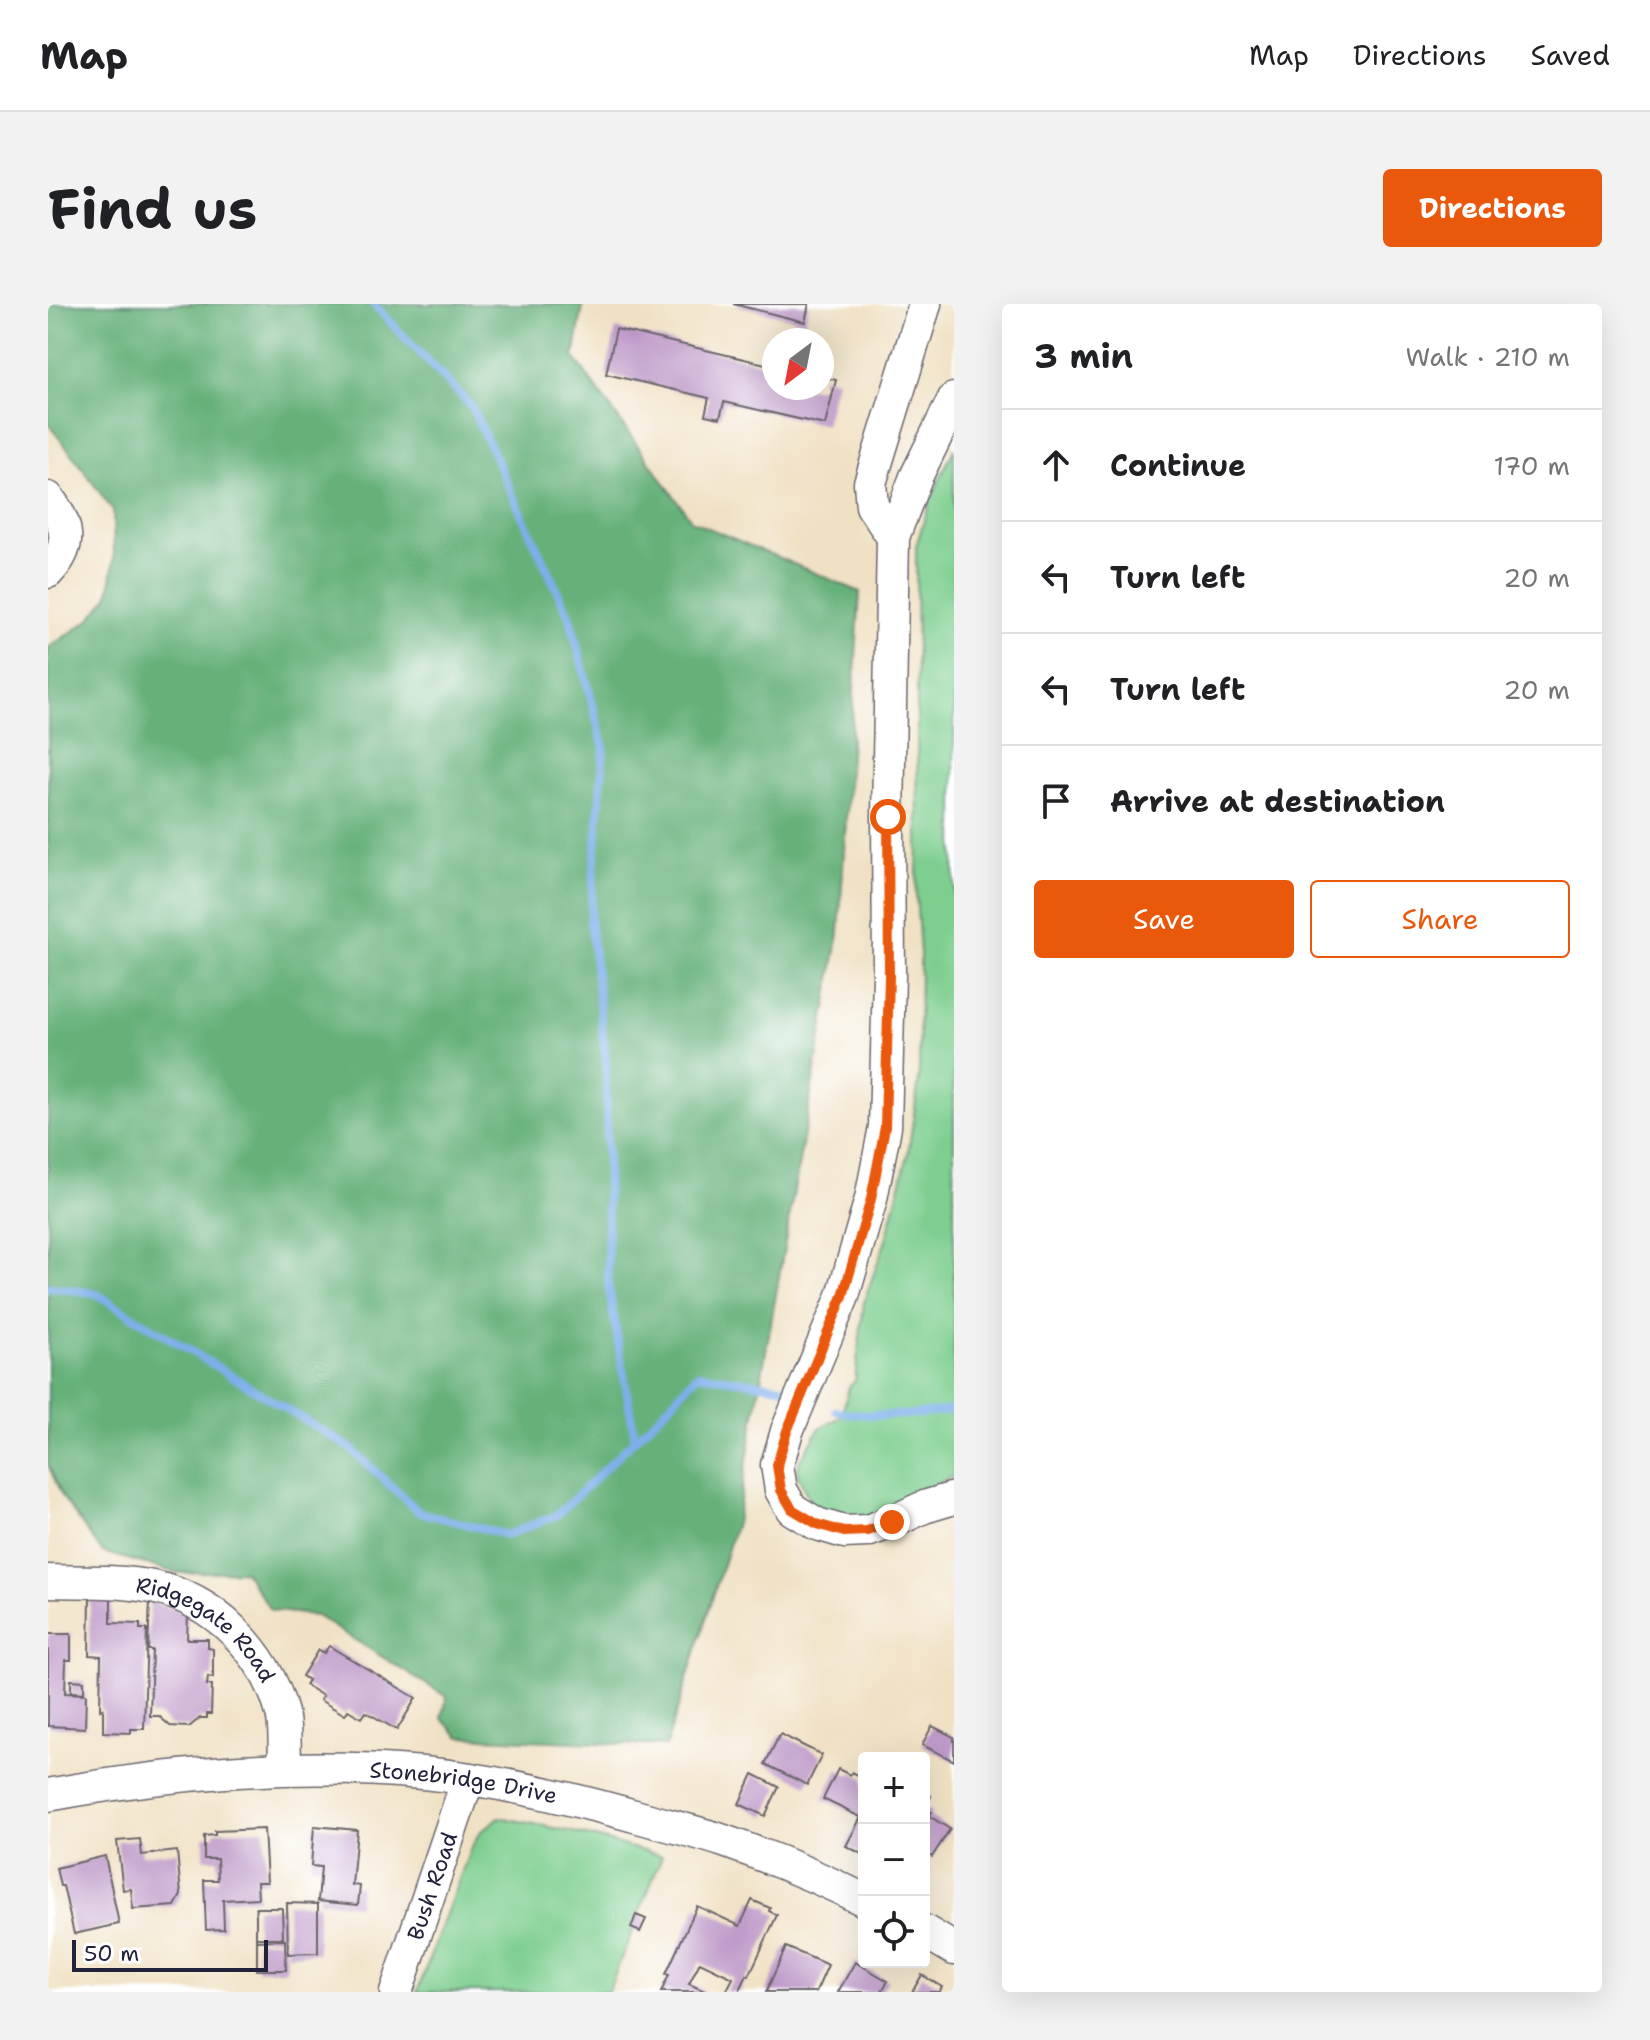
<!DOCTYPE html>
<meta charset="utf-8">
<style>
:root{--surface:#fff;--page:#f2f2f2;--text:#202124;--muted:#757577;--line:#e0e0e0;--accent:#ea580c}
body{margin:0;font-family:"Shantell Sans",sans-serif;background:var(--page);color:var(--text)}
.controls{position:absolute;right:24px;bottom:24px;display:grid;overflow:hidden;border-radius:8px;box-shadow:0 8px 32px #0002}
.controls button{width:72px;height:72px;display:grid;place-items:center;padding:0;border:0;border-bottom:2px solid var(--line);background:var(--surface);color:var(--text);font:40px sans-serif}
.compass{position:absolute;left:714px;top:24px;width:72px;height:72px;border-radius:50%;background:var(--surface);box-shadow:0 8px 32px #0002;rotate:212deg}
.scale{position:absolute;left:24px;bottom:20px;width:196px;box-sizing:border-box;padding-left:8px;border:4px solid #22223b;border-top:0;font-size:22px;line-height:28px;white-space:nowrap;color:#22223b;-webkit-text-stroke:6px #fff;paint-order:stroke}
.stop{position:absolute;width:24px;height:24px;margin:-18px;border:6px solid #ea580c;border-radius:50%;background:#fff}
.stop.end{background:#ea580c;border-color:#fff;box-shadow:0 2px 8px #0008}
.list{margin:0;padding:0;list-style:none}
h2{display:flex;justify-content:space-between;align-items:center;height:104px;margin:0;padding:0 32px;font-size:34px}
h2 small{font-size:26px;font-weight:400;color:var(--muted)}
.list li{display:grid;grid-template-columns:52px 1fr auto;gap:24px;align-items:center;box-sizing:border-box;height:112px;padding:0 32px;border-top:2px solid var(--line)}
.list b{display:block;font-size:30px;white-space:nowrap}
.list em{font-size:26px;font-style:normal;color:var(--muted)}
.actions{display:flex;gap:16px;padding:24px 32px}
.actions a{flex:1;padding:18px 0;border:2px solid var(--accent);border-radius:8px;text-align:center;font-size:28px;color:var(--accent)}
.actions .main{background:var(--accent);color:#fff}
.icon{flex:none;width:44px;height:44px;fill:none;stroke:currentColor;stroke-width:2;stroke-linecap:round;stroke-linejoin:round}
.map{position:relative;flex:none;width:906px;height:1688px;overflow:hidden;border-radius:8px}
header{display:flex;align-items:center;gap:48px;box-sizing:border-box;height:112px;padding:0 40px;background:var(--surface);border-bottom:2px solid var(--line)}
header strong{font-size:38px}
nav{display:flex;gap:44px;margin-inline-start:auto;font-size:28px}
.intro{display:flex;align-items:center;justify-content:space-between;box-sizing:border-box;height:192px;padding:0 48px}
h1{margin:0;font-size:56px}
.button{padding:20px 36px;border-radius:8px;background:var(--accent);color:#fff;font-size:28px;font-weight:700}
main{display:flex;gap:48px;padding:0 48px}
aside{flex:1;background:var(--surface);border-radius:8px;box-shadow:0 8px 32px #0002}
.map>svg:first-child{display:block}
.green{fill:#7dce8f;stroke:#507865;stroke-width:2}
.forest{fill:#66b17a;stroke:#446a5a;stroke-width:2}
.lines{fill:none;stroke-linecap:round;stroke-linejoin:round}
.stream{stroke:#7eafea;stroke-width:8}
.building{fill:#bd99c7}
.minor-casing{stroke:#6a656b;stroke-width:35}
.minor{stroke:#fff;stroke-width:32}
.route{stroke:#ea580c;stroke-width:10}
.labels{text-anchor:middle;stroke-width:6;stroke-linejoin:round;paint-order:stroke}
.street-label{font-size:22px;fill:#22223b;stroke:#fff}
</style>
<header>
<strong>Map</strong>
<nav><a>Map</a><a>Directions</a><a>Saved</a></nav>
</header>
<div class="intro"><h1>Find us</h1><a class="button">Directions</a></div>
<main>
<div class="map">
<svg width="906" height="1688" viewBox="0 0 906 1688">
<rect width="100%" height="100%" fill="#fff"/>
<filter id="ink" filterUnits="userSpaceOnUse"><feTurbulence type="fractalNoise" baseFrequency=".0125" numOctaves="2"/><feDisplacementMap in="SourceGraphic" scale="16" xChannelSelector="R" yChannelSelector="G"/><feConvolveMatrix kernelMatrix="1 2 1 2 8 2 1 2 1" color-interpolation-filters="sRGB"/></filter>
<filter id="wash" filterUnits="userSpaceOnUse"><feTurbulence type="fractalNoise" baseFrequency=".006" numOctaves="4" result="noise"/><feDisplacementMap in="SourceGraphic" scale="32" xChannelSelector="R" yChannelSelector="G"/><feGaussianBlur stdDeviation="1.8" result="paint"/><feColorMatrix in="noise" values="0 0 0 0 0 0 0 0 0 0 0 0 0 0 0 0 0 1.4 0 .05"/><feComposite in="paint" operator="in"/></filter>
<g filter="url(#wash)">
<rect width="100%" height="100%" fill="#f0e1c4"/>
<g class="green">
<polygon points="906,145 906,1173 899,1174 842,1209 804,1217 764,1201 750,1172 751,1158 772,1124 793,1113 801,1083 807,1077 816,997 838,936 860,850 871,776 872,649 868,590 870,543 868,242 883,194"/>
<polygon points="451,1513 521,1527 614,1552 560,1688 369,1688 422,1546 432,1528"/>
</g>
<polygon class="forest" points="0,0 533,0 535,2 526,53 644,217 812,288 791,629 688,1219 618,1442 412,1433 394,1414 399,1393 268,1312 223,1306 196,1267 129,1269 54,1248 15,1194 0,1161 0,344 41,316 61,291 66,255 65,207 29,157 0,120"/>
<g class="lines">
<g class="stream">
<polyline points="325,0 423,102 522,314 556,444 542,616 558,759 560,980 587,1135"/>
<polyline points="0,983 47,989 301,1143 371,1208 459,1231 509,1211 615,1108 650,1070 745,1085"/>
<path d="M788,1107C827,1114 867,1112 906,1106"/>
</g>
</g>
<g id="blocks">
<g class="building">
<polygon points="685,0 761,0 757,18"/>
<polygon points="568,25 726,62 726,84 774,84 774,73 788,76 777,121 676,98 672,114 657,111 661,94 558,70"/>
<polygon points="42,1293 63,1294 63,1319 92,1320 92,1325 99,1325 96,1425 83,1425 83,1429 55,1428 55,1405 52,1406 53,1352 41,1351"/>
<polygon points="102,1297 140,1310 139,1335 160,1335 160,1344 165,1345 165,1374 160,1373 159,1381 164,1381 163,1410 159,1410 159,1414 152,1414 141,1423 122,1422 111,1412 102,1412 104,1346 100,1346"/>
<polygon points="0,1330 23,1330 23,1356 18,1356 17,1389 38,1390 37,1424 0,1422"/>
<polygon points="281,1342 368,1394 349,1426 318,1408 314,1414 300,1406 297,1411 272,1396 275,1392 257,1381 260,1376 254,1372 270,1346 276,1349"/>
<polygon points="23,1376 36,1377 36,1389 23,1388"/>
<polygon points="884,1422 906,1433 906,1457 874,1441"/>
<polygon points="732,1430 774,1451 759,1481 717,1460"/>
<polygon points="790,1465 802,1471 804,1468 816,1474 816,1504 812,1513 775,1495"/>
<polygon points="705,1470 731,1483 717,1512 691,1500"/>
<polygon points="876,1488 883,1492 876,1504 884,1508 881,1512 902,1525 884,1553 876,1548"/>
<polygon points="812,1515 816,1517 816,1551 798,1542"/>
<polygon points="266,1522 309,1526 304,1581 312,1582 310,1601 270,1597 273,1563 263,1562"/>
<polygon points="216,1525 219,1578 209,1578 210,1594 175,1596 176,1625 158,1626 156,1576 170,1576 169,1555 156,1555 156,1532 167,1531 167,1527"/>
<polygon points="92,1535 94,1551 129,1547 133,1591 127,1602 85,1605 83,1585 75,1586 69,1537"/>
<polygon points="57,1552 71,1620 26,1630 15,1582 12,1582 8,1564"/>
<polygon points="704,1596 722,1604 721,1607 729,1611 701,1672 699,1671 691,1688 678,1688 685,1674 652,1658 641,1680 659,1688 613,1688 621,1671 618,1670 649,1602 692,1622"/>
<polygon points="239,1599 270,1600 270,1649 240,1650"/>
<polygon points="208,1604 234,1604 235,1634 208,1634"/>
<polygon points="588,1611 598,1615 592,1628 583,1624"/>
<polygon points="237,1636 238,1666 209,1666 209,1637"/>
<polygon points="738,1643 780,1661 768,1688 718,1688"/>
<polygon points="807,1658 840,1677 833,1688 790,1688"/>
<polygon points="874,1671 894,1683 891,1688 864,1688"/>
</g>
</g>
</g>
<g filter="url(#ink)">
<use href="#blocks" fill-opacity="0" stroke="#6a656b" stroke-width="2"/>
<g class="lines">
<defs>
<g id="minor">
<polyline points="906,95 868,173 845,233 840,513 841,672 837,823 823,895 795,992 739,1127 729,1161 733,1186 744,1205 769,1220 796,1228 819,1227 844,1218 876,1203 906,1194"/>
<path d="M0,194C21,221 25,242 0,268"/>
<polyline points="845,233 824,202 822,179 877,0"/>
<path id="s1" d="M0,1277C34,1278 70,1276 104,1283C166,1295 218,1348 234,1409C238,1425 236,1446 237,1464"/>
<path id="s2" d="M0,1491C124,1468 249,1458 375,1469C449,1476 523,1494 594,1514C622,1522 650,1528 676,1537C724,1554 771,1573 816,1596"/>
<polyline points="876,1627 906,1645"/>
<path id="s3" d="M348,1688L420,1475"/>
</g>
</defs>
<use href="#minor" class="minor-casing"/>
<use href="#minor" class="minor"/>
</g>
</g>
<g class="lines" filter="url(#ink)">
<polyline class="route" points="840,513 841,672 837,823 823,895 795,992 739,1127 729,1161 733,1186 744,1205 769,1220 796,1228 819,1227 844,1218"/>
</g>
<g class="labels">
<g class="street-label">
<text dy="8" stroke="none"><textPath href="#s1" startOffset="174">Ridgegate Road</textPath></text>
<text dy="8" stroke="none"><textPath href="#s2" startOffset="418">Stonebridge Drive</textPath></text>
<text dy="8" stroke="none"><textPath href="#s3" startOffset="112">Bush Road</textPath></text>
</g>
</g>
</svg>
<div class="controls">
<button>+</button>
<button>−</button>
<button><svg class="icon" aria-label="locate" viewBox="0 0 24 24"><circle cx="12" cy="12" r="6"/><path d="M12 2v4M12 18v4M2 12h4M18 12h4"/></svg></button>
</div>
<svg class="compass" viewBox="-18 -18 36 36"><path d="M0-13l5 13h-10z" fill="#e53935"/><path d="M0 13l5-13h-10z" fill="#757577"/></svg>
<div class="scale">50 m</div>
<div class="stop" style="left:840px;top:513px"></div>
<div class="stop end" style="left:844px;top:1218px"></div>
</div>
<aside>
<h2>3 min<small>Walk · 210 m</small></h2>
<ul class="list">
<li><svg class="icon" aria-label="ahead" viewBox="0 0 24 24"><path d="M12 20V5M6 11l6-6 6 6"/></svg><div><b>Continue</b></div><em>170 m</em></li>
<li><svg class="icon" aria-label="left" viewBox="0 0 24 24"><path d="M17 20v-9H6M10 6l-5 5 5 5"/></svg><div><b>Turn left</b></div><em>20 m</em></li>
<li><svg class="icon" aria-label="left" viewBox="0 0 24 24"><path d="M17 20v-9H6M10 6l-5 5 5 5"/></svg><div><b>Turn left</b></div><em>20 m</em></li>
<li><svg class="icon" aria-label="arrive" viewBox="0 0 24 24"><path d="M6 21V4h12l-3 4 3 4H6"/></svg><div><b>Arrive at destination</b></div></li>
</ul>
<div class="actions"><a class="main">Save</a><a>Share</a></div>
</aside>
</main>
